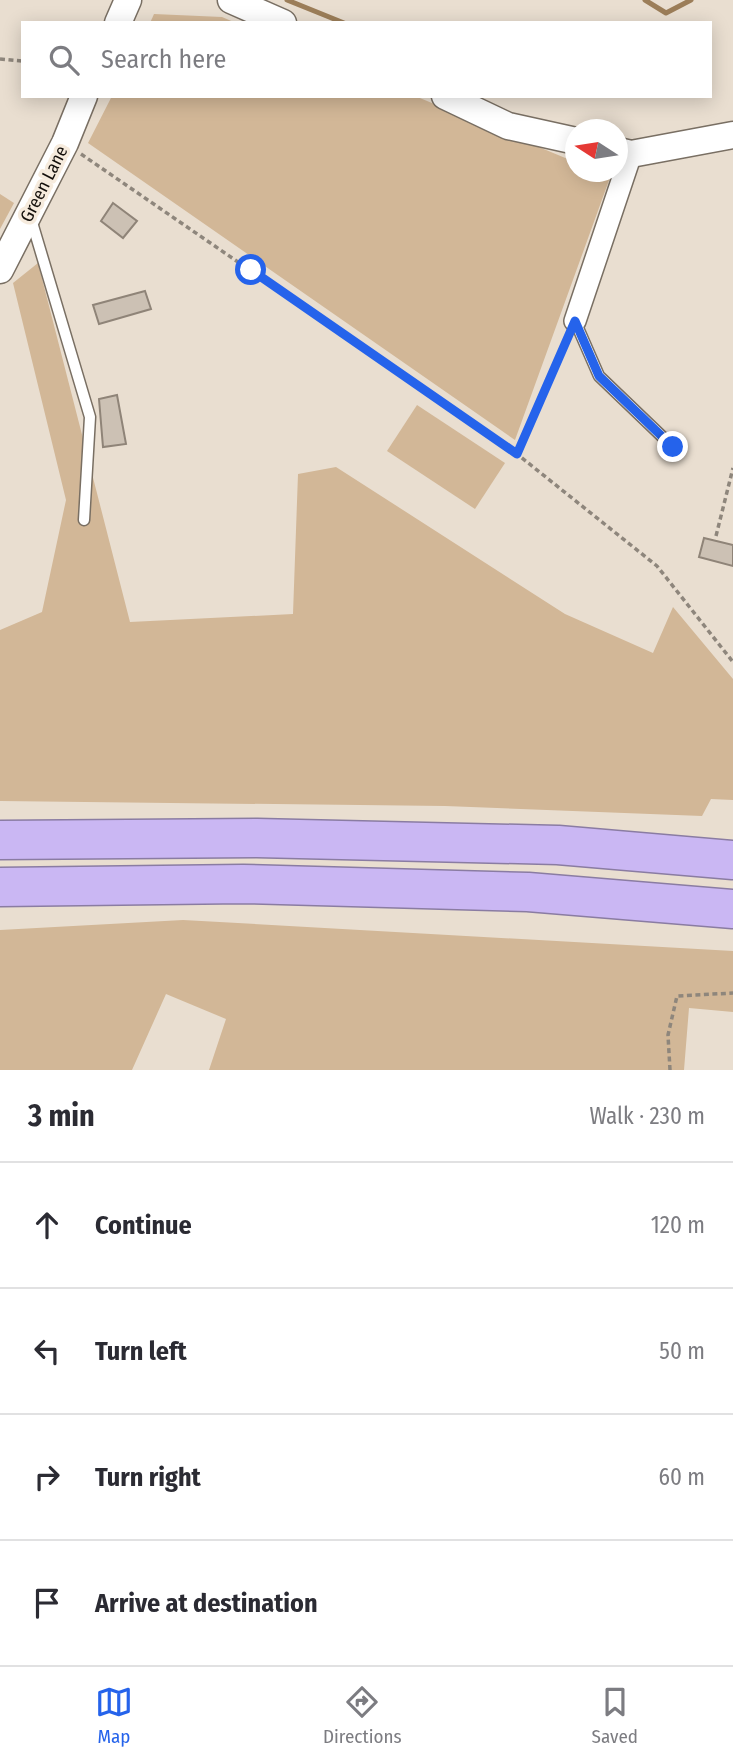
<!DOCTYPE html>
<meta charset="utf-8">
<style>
:root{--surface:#fff;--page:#f7f7f7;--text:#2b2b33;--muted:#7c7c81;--line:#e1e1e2;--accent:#2563eb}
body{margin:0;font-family:"Fira Sans Condensed",sans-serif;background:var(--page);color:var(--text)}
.compass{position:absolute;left:565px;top:119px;width:63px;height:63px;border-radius:50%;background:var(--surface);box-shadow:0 4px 18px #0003;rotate:282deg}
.stop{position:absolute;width:21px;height:21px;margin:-16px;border:5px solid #2563eb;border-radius:50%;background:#fff}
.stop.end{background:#2563eb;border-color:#fff;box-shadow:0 2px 7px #0008}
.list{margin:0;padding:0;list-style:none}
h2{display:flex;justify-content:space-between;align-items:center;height:91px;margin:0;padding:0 28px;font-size:30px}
h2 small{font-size:23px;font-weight:400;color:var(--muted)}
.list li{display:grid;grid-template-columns:46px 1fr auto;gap:21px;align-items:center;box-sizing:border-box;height:126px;padding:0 28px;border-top:2px solid var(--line)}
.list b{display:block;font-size:26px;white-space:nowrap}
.list em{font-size:23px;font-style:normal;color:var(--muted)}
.icon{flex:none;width:38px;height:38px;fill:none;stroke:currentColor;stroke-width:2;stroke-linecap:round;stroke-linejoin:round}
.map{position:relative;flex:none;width:733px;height:1070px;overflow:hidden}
.search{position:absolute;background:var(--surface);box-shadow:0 4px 18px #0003;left:21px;right:21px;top:21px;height:77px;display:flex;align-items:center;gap:18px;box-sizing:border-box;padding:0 24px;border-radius:0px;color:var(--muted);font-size:26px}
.sheet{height:595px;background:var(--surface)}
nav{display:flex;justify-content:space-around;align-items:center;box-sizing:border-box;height:98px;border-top:2px solid var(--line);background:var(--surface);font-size:19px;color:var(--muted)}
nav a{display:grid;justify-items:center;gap:4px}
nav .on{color:var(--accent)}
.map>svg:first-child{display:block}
.green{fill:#d2b797}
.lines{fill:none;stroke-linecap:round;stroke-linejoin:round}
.stream{stroke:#9c7e59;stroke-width:5}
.building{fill:#ccc1b4;stroke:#8f8478;stroke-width:2}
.service-casing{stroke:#796f63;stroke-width:13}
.minor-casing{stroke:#796f63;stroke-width:24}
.tertiary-casing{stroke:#796f63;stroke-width:29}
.motorway-casing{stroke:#8a7ca2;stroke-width:41}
.path{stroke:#8e867c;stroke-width:3.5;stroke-dasharray:5 3.5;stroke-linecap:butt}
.service{stroke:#fff;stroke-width:10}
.minor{stroke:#fff;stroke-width:21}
.tertiary{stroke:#fff;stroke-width:26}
.motorway{stroke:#cab7f3;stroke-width:38}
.route{stroke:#2563eb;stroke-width:9}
.labels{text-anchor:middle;stroke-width:7;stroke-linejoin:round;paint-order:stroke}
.street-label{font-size:18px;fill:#130f0b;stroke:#f6ebdd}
</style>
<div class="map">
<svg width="733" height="1070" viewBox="0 0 733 1070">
<rect width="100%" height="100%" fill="#e9ded0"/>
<g class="green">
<polygon points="154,14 222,17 236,23 150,23"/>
<polygon points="112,96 415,96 575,162 576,172 612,172 515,440 88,143"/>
<polygon points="0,194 14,203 0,229"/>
<polygon points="38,263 130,622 293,614 298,474 336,467 565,614 653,653 673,607 733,679 733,800 711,799 702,816 445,806 0,801 0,630 42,612 66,500 13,283"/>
<polygon points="417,405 505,463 475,509 387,451"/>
<polygon points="183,920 733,951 733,1012 689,1008 684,1070 209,1070 226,1019 166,994 132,1070 0,1070 0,930"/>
</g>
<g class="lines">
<g class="stream">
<polyline points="287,0 344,23"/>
<polyline points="645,0 666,13 691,0"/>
</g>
</g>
<g class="building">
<polygon points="113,203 137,221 123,238 101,221"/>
<polygon points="145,291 151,309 99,324 93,305"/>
<polygon points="117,395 126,444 103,447 99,399"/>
<polygon points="704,538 733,545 733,566 699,557"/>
</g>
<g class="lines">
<defs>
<g id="service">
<polyline points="31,219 90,417 84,520"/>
<polyline points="575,321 599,376 673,447"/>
</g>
<polyline id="minor" points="575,321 631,154"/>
<g id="tertiary">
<polyline points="231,0 283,23"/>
<polyline points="118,23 128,0"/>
<polyline points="445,96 508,126 576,141"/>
<polyline points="618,151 631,154 733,135"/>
<polyline points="0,270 65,143 84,96"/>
</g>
<g id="motorway">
<polyline points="0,840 257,838 558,845 733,860"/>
<polyline points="0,887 243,884 528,892 733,909"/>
</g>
</defs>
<use href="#service" class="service-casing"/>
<use href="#minor" class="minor-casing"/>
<use href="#tertiary" class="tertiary-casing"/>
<use href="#motorway" class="motorway-casing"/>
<g class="path">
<polyline points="0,59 23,61"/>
<polyline points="81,154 517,454 657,566 733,662"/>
<polyline points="517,454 567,339"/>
<polyline points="716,536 733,468"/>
<polyline points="670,1070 668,1035 677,996 733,993"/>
</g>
<use href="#service" class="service"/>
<use href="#minor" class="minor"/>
<use href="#tertiary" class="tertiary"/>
<use href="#motorway" class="motorway"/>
</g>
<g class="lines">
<polyline class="route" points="251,270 517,454 575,321 599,376 673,447"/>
</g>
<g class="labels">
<g class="street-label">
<text transform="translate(44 184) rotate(-63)" y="6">Green Lane</text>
</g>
</g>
</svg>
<svg class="compass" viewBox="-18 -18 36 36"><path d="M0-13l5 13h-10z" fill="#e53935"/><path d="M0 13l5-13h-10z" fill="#7c7c81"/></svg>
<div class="stop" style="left:251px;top:270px"></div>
<div class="stop end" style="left:673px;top:447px"></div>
<div class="search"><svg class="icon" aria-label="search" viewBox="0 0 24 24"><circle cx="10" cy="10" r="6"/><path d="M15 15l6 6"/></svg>Search here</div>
</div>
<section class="sheet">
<h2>3 min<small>Walk · 230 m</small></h2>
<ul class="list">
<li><svg class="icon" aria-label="ahead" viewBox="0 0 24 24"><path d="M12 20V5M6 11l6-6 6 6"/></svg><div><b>Continue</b></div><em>120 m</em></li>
<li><svg class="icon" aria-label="left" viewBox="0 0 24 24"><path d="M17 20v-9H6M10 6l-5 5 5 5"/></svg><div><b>Turn left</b></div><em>50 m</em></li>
<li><svg class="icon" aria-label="right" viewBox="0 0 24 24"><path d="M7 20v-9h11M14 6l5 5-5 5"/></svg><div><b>Turn right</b></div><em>60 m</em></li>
<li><svg class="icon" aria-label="arrive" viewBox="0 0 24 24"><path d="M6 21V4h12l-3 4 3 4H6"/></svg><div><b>Arrive at destination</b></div></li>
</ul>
</section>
<nav>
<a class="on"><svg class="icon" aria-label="map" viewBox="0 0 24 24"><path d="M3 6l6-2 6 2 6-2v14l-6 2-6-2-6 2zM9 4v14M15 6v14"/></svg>Map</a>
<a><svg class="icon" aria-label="directions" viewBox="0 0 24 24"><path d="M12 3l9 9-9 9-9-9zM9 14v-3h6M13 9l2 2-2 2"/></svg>Directions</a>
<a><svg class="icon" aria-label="saved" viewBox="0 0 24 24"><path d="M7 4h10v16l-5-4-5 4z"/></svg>Saved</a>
</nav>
